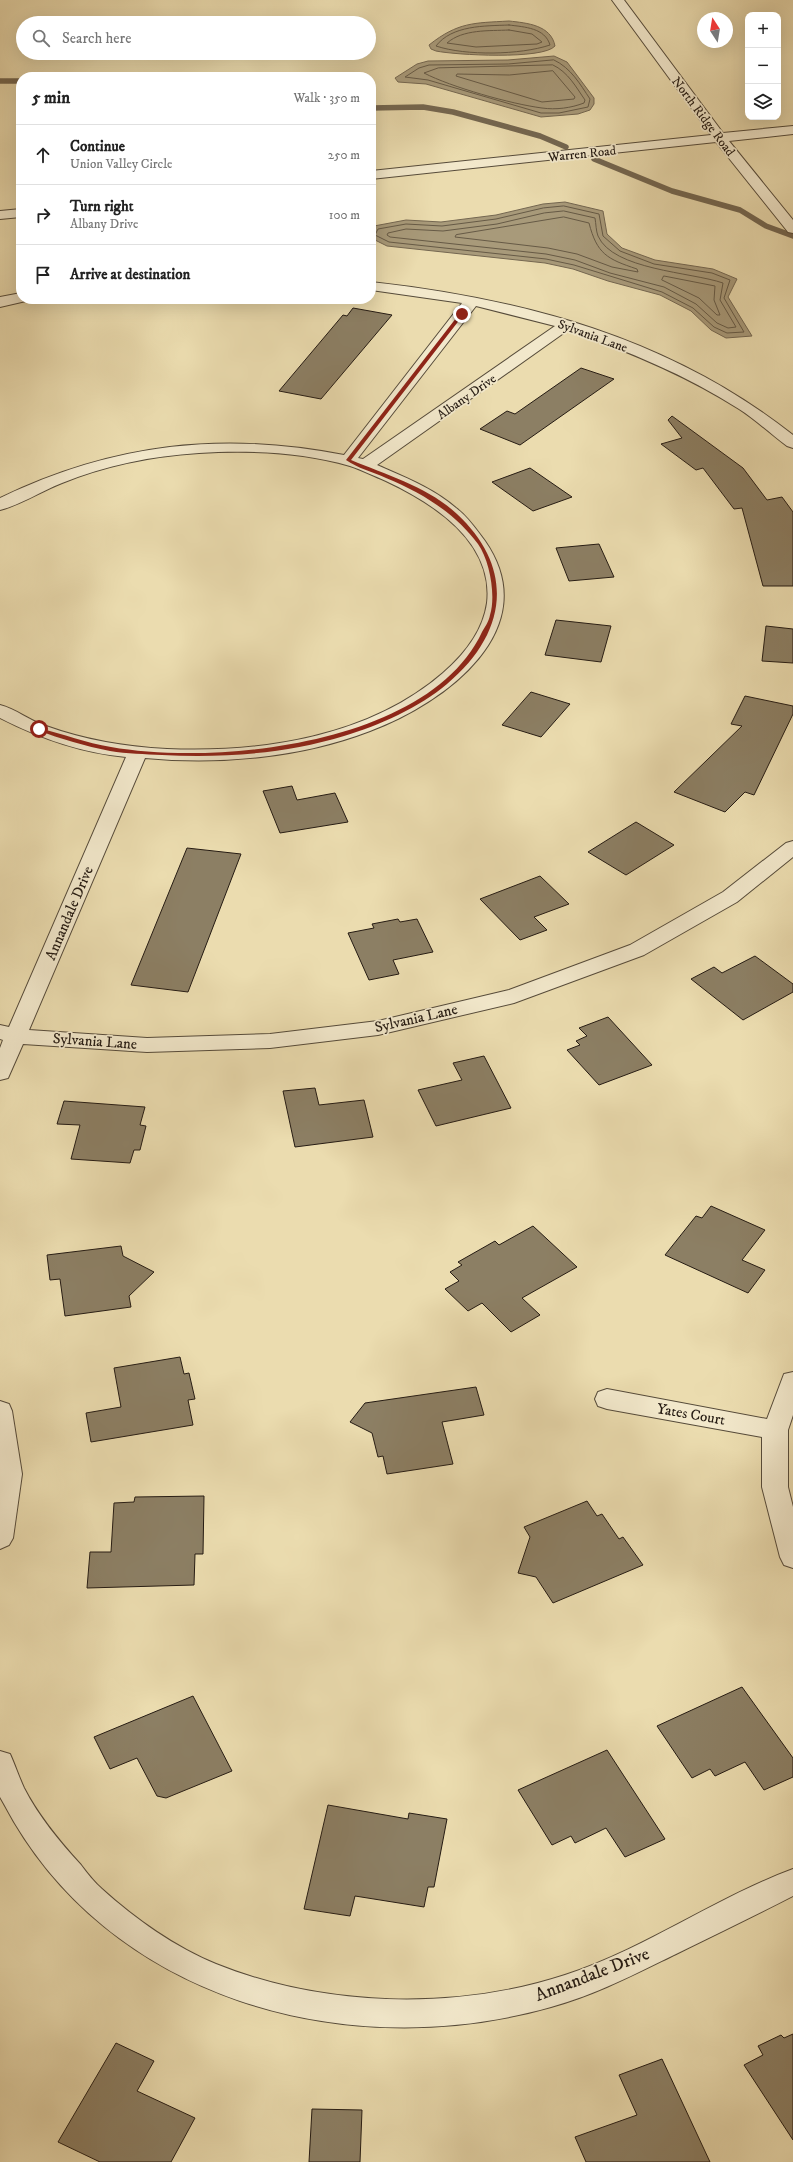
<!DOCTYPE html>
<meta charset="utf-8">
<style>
:root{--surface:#fff;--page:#f6f6f6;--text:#222;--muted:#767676;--line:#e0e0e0}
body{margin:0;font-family:"IM FELL DW Pica",serif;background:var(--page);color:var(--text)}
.controls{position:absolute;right:12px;top:12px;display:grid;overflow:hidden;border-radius:8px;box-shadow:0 4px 16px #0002}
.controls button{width:36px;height:36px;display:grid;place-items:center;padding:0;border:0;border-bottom:1px solid var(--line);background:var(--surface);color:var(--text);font:20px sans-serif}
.compass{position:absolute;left:697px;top:12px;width:36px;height:36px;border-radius:50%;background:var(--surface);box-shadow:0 4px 16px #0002;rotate:348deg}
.stop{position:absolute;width:12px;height:12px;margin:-9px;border:3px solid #8f2418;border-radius:50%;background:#fff}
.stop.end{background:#8f2418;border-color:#fff;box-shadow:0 1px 4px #0008}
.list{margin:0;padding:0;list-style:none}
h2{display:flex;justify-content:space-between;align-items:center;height:52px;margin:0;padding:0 16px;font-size:17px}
h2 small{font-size:13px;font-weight:400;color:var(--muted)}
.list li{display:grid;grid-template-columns:26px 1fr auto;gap:12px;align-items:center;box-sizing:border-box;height:60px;padding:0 16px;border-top:1px solid var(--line)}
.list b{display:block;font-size:15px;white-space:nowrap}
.list p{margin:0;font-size:13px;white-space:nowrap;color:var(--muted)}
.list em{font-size:13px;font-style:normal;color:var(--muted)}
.icon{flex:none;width:22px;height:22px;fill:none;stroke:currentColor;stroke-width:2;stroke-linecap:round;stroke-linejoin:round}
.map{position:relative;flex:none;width:793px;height:2162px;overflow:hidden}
.search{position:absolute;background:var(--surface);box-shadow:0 4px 16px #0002;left:16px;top:16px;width:360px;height:44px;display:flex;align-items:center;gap:10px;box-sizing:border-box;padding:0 14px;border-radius:22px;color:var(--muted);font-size:15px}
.panel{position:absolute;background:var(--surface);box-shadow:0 4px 16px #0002;left:16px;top:72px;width:360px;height:232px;border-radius:16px}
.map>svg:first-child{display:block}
.water{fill:#a89a7a;stroke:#746751}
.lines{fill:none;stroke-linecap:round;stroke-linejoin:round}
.shore{stroke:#665a46;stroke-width:1}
.stream{stroke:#746751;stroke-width:5.5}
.building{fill:#8c7f64;stroke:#251b13}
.minor-casing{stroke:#564b3a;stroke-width:2}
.minor{fill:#f2e8cb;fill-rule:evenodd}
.route{fill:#8f2418}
.labels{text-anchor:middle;stroke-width:3.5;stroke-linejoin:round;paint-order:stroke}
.far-street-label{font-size:13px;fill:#251b13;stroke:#f2e8cb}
.street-label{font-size:15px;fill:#251b13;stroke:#f2e8cb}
.near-street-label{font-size:18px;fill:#251b13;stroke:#f2e8cb}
</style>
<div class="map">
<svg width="793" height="2162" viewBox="0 0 793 2162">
<rect width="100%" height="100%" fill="#ebdcaf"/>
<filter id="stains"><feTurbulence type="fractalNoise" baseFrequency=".005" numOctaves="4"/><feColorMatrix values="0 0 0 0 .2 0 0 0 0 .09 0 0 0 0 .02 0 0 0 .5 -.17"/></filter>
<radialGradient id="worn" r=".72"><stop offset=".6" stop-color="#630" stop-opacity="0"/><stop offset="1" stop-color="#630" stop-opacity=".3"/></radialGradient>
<g class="water">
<path d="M509,21C527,23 551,25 555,46C543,60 455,55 436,51L431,49L429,45C458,22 474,23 509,21Z"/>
<polygon points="554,56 567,62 594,98 594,104 590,110 578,114 541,117 426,84 398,82 395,78 417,64 428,61 508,60"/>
<polygon points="565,202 603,211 607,234 622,248 655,260 713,269 737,279 728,297 752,336 726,338 711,330 691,311 660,295 608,281 573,269 545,263 387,246 371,238 374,226 406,220 441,222 496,215 543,204"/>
</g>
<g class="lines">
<g class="shore">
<path d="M509,25C525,27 545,28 550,45C520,55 466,56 436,46C452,25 485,26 509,25Z"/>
<path d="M509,30L532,34L542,42L537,44L476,47L447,43C463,29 489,31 509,30Z"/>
<path d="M554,60C571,68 580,84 590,99L588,107L559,113H541L428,80L405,77L419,68L429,65L508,64Z"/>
<path d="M553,65C568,72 576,87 585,100L584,103C571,108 556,110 542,108C511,104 451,87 424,73L438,68Z"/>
<polygon points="553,71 575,97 574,99 542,102 456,76 457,74 509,75"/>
<polygon points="564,206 599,214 603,236 620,251 654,264 712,273 730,280 724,298 744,332 727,333 714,327 693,308 662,292 574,265 546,259 389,242 375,235 378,229 406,224 442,226 496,219 543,208"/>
<path d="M564,211L595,218C596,224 596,231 598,236C613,270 691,272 723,283L720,300L736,327L728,328L717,323L696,304L664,287L610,273L575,260L546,254L390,237L387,235L388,233L406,229L443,231L497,224L544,213Z"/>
<path d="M564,217L589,223C597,254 607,259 637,269L638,272L612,267L577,254L548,248L455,237L456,235Z"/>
<polygon points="664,276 715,286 714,300 720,315 717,315 699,298 662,280"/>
</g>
<g class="stream">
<polyline points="0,81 21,81"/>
<polyline points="371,108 423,107 453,112 540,136 566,147"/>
<polyline points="594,159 672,191 740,210 766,226 793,236"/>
</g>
</g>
<g class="building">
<polygon points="353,308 392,315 321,399 279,391 343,315 347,316"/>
<polygon points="581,368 614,379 520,445 480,429 507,411 515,414"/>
<polygon points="672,416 743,468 767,500 782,497 793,512 793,586 763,586 742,508 734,509 703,468 696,470 661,444 682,438 668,420"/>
<polygon points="530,468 572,497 533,511 492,482"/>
<polygon points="599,544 614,577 569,581 556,548"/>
<polygon points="556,620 611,626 601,662 545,655"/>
<polygon points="766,626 793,629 793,663 762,661"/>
<polygon points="531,692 570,704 541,737 502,725"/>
<polygon points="745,696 793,706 793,714 754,795 745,792 725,812 674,792 742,726 731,724"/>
<polygon points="292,786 297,800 335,793 348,822 280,833 263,791"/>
<polygon points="636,822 674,845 626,875 588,852"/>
<polygon points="187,848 241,854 188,992 131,985"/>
<polygon points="540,876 569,904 534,917 547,930 520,940 480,899"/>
<polygon points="398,919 400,922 417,919 433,952 393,960 399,974 369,980 348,933 374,928 372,924"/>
<polygon points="755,956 793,984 793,992 743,1020 691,979 714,967 722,973"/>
<polygon points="608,1017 652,1065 599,1085 567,1050 580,1045 576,1041 587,1036 579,1028"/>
<polygon points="484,1056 511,1108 436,1126 418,1090 462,1080 453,1063"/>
<polygon points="315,1088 319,1105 364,1100 373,1137 295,1147 283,1091"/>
<polygon points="64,1101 145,1107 140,1125 146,1126 140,1150 134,1150 130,1163 71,1159 80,1125 57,1124"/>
<polygon points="711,1206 765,1230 742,1260 765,1270 748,1293 665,1255 696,1216 702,1218"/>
<polygon points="533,1226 577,1267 522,1298 540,1315 511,1332 482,1303 468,1311 445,1289 459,1281 450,1272 462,1265 458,1262 495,1241 499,1245"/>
<polygon points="121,1246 123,1256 154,1272 129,1296 131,1307 65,1316 60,1279 50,1280 47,1255"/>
<polygon points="180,1357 184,1374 189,1373 195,1399 188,1400 193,1425 91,1442 86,1413 121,1407 114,1368"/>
<polygon points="476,1387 484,1415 442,1422 453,1464 387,1474 383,1456 378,1457 372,1433 350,1422 365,1403"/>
<polygon points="204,1496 203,1554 195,1554 194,1585 87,1588 90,1552 111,1552 114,1503 134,1502 135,1497"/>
<polygon points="587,1501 597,1516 602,1514 619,1539 623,1537 643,1565 553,1603 536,1577 518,1573 530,1537 524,1527"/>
<polygon points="742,1687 793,1758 793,1777 764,1790 745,1762 715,1776 710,1769 692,1778 657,1726"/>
<polygon points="193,1696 232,1771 166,1798 157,1796 137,1758 110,1769 94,1737"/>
<polygon points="607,1750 665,1839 625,1857 606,1828 575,1843 571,1836 552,1845 518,1790"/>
<polygon points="328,1805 408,1819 409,1813 447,1819 434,1887 428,1887 424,1907 355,1896 350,1916 304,1909"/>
<polygon points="793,2034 793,2140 744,2065 763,2055 758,2046 781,2035 784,2038"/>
<polygon points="116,2043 154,2061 137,2091 195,2118 171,2162 100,2162 58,2142"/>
<polygon points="662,2059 710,2162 586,2162 575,2137 637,2115 619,2075"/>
<polygon points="312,2109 362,2110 360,2162 309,2162"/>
</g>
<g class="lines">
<defs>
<g id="minor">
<polygon points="612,0 624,0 723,133 793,126 793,134 729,141 793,220 793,233 788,232 716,142 371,179 371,171 711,135"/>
<polygon points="21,209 21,217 0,219 0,211"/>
<path d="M371,282C524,299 670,338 793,435V448L787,446C771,434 756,420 739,409C686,375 628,351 568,330L377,465C404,477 433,488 456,508C468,517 476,529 485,541C546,629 445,703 370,731C300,758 219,765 145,758L29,1030L147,1038L270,1034L378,1021L509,990L630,945L723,892L786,843L793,841V857L737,902L644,955L514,1003L378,1035L270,1048L147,1052L23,1044L8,1078L0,1080V1048L3,1040L0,1039V1025L9,1027L126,757C82,753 39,738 0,718V705C16,709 30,721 46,726C85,740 126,747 167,749C262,753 369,737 443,673C464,655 483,631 487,603C494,542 433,503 386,481C374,476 362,470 350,466C302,452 248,450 199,453C152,456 106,465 62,483C41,491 21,505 0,510V498C112,444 221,431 344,455L462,303L371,290ZM476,306L555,326L363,459L358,458Z"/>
<polygon points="21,293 21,299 28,299 26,301 0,307 0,297"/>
<polygon points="793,1372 793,1415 788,1430 788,1487 793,1507 793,1568 784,1565 780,1557 762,1487 762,1437 607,1409 598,1406 595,1399 598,1392 607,1389 767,1419 784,1374"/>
<polygon points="0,1401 9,1404 12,1411 22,1474 13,1538 9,1545 0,1549"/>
<path d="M0,1751L10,1754C15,1765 19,1777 24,1788C39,1817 59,1841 81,1865C87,1873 94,1882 102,1889C134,1918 176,1948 216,1964C323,2007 455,2011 565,1975C645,1949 715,1898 793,1869V1896C754,1916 715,1935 676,1954C635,1974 595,1995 551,2007C347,2065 107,2000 4,1804L0,1797Z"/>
</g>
</defs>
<use href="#minor" class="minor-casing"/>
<use href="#minor" class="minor"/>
</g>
<path class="route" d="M460,313L464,314L351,460C387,475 428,487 457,514C516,569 507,634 447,684C420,707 378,726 344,736C285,754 223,758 162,755C145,754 127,754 110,751C85,746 61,739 37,730L39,728C63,734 86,743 111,747C219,766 430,744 482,632C485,627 489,621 490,615C496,596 490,561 478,544C454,512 422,493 386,478C373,472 357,468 346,460Z"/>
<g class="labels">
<g class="far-street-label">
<text transform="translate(704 116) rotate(53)" y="5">North Ridge Road</text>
<text transform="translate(582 153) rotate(-6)" y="5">Warren Road</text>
<text transform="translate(593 335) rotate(20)" y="5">Sylvania Lane</text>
<text transform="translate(466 396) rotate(-35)" y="5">Albany Drive</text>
</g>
<g class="street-label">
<text transform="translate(69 913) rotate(-67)" y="5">Annandale Drive</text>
<text transform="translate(416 1018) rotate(-13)" y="5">Sylvania Lane</text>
<text transform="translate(95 1041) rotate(4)" y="5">Sylvania Lane</text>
<text transform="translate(691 1414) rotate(10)" y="5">Yates Court</text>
</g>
<g class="near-street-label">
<text transform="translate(592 1974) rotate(-21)" y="6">Annandale Drive</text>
</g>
</g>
<rect width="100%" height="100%" filter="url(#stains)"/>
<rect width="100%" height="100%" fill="url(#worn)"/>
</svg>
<div class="controls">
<button>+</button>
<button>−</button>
<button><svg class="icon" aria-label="layers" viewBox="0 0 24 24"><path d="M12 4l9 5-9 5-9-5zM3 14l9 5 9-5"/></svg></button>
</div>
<svg class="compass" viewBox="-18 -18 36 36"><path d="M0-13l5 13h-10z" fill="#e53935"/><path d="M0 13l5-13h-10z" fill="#767676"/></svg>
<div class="stop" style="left:39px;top:729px"></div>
<div class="stop end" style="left:462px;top:314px"></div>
<div class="search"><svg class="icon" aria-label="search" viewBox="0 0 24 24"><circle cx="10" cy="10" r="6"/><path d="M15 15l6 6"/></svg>Search here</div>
<section class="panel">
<h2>5 min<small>Walk · 350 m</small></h2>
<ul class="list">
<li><svg class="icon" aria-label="ahead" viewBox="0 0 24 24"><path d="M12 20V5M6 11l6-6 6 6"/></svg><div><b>Continue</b><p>Union Valley Circle</p></div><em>250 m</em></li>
<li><svg class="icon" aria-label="right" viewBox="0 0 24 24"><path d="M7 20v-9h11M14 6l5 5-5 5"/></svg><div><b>Turn right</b><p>Albany Drive</p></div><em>100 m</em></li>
<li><svg class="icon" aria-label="arrive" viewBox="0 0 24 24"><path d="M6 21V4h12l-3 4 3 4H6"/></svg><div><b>Arrive at destination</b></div></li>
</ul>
</section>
</div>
